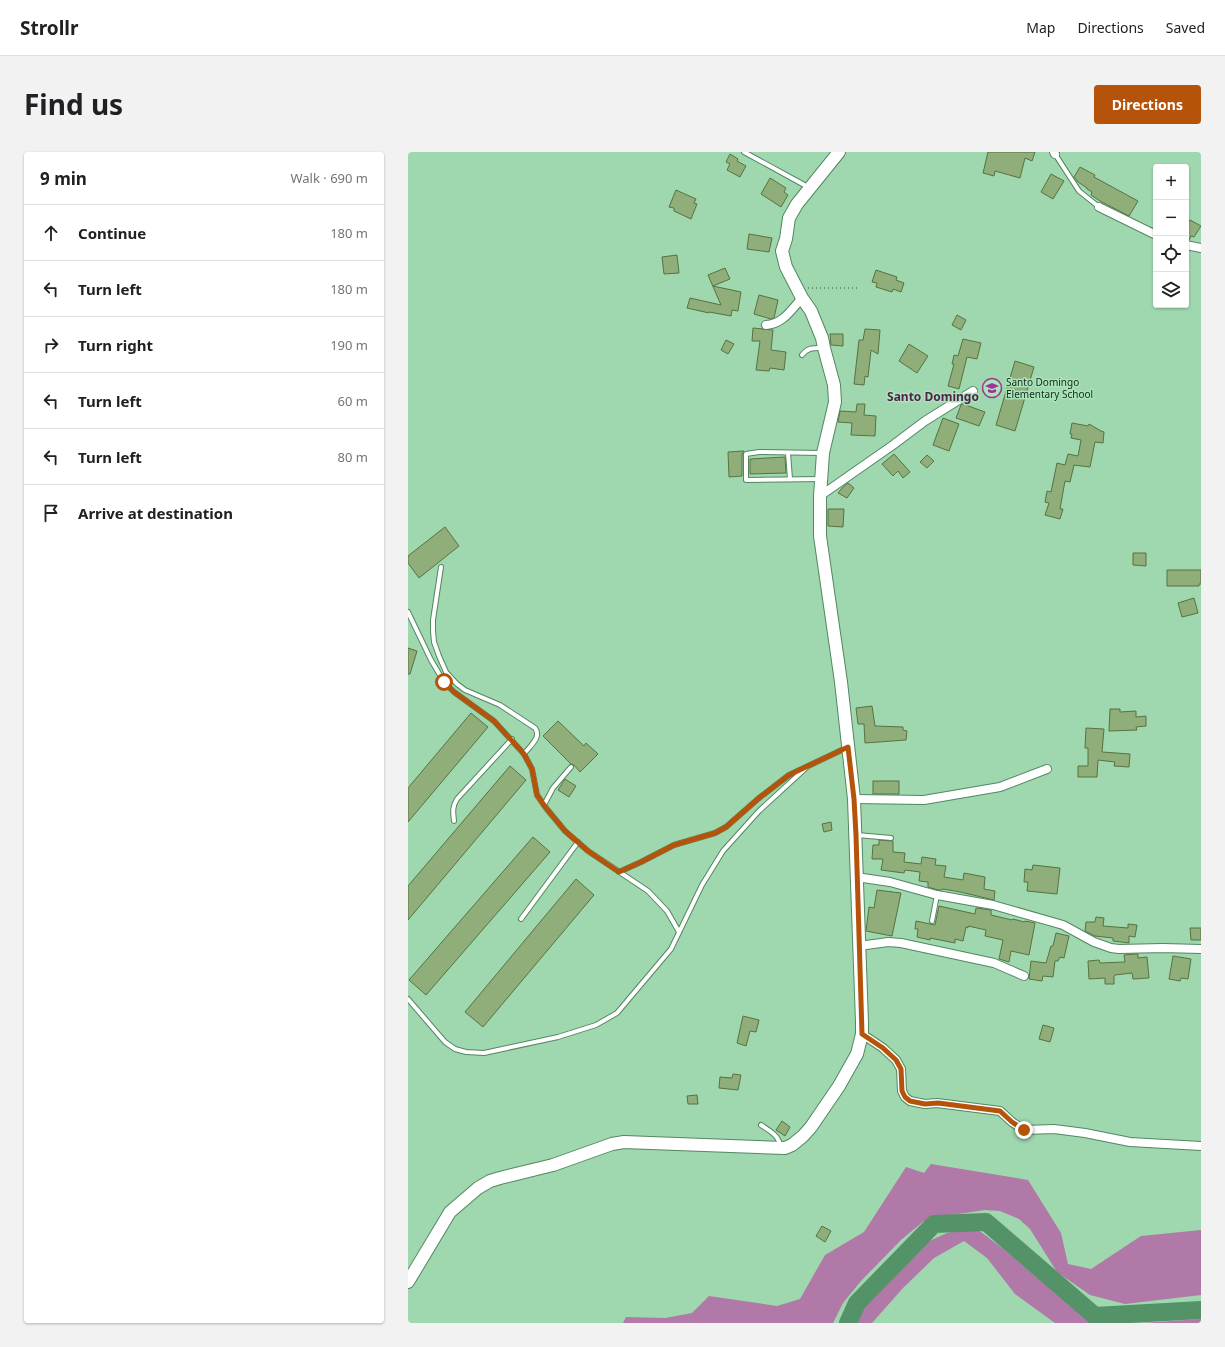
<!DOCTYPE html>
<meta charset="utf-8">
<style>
:root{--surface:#fff;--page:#f2f2f2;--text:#202124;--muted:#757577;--line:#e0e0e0;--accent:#b45309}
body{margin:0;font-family:"Noto Sans",sans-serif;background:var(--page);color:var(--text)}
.controls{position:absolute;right:12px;top:12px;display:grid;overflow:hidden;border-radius:4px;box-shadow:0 1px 3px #0004}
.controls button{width:36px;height:36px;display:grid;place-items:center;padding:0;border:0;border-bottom:1px solid var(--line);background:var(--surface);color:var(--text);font:20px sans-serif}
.stop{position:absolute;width:12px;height:12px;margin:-9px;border:3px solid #b45309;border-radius:50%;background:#fff}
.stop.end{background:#b45309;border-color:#fff;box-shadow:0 1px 4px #0008}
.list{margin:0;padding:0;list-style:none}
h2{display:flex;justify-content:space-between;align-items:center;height:52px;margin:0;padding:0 16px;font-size:17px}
h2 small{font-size:13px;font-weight:400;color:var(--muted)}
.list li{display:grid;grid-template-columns:26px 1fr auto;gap:12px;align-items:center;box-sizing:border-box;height:56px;padding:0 16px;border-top:1px solid var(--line)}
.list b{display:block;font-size:15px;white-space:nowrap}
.list em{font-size:13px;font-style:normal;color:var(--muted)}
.icon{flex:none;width:22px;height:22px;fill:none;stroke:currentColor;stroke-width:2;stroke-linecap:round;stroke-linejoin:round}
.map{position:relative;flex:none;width:793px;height:1171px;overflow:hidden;border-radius:4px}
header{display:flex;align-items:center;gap:24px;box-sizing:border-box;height:56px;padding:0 20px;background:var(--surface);border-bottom:1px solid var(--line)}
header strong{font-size:19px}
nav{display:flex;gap:22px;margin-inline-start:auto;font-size:14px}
.intro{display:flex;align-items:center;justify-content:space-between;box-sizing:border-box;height:96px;padding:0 24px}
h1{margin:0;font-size:28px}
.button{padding:10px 18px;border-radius:4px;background:var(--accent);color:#fff;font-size:14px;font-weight:700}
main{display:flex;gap:24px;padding:0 24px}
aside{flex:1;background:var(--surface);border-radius:4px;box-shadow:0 1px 3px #0004}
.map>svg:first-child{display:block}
.forest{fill:#b179a8}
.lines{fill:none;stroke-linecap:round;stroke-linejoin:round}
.river{stroke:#539367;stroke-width:18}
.building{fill:#8fae79;stroke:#567340}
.lane-casing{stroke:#528762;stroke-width:6}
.street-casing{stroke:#528762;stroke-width:10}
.secondary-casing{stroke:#528762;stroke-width:14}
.path{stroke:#679273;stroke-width:2;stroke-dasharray:1 3;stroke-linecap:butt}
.lane{stroke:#fff;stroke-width:4}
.street{stroke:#fff;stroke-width:8}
.secondary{stroke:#fff;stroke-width:12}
.route{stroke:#b45309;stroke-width:5}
.labels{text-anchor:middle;stroke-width:3;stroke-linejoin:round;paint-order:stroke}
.poi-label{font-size:10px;fill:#122919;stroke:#abe4bb;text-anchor:start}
.quarter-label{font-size:12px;font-weight:bold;fill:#531f4d;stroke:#abe4bb}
</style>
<header>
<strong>Strollr</strong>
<nav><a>Map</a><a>Directions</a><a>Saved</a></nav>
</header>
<div class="intro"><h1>Find us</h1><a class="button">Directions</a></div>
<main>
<aside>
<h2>9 min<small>Walk · 690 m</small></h2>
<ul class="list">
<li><svg class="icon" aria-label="ahead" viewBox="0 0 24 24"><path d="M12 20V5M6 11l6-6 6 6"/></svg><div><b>Continue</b></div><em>180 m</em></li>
<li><svg class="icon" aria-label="left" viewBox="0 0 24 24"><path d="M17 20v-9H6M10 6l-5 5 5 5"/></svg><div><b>Turn left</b></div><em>180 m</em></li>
<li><svg class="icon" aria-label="right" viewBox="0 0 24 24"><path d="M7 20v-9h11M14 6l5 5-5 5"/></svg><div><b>Turn right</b></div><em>190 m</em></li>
<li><svg class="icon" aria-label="left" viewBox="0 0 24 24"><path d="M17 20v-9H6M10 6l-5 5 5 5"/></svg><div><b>Turn left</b></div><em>60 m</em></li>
<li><svg class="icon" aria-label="left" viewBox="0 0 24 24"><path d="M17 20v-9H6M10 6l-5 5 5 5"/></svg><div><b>Turn left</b></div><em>80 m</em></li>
<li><svg class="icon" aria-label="arrive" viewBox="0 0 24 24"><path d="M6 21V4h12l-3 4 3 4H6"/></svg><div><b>Arrive at destination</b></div></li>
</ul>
</aside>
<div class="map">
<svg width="793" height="1171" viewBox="0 0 793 1171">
<rect width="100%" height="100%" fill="#9fd7ae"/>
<g class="forest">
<polygon points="523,1012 620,1028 653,1081 660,1112 683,1117 733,1084 793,1078 793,1143 717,1152 682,1143 649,1120 622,1077 611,1067 592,1059 577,1058 543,1063 516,1069 493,1088 453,1129 435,1151 425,1171 215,1171 218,1165 257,1166 284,1161 301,1144 369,1154 392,1147 417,1103 456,1080 498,1015 516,1021"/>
<polygon points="564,1076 573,1080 593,1095 683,1171 647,1171 607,1142 579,1106 556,1089 526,1106 495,1136 464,1171 447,1171 458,1151 519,1090 539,1081"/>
<polygon points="793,1167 793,1171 734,1171"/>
</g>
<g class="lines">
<polyline class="river" points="440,1171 449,1151 526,1072 578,1070 687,1164 793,1158"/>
</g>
<g class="building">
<polygon points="580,0 627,0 624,9 617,6 612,26 587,19 586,24 575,21"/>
<polygon points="322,2 330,7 329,9 338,14 332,25 319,18 322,12 318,10"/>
<polygon points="672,15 687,23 686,25 730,49 721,64 692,49 683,43 684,40 679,37 679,36 670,30 666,25"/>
<polygon points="643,22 656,29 645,47 633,40"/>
<polygon points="362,26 378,36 376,40 380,43 373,55 353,42"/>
<polygon points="268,38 288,47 286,51 289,52 283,67 266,59 266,56 261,55"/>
<polygon points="782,68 793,74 786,85 783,84 781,88 778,88 778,74"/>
<polygon points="341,82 364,86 361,100 339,97"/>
<polygon points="269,103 271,121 256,122 254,105"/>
<polygon points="317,116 322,127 305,134 333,140 330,159 324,158 323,164 301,160 301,161 279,156 282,146 313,153 300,123"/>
<polygon points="468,118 489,125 488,128 496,131 493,140 485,137 484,140 468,135 469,131 464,130"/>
<polygon points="351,143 370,148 366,166 363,167 346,162"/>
<polygon points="549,163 558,168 553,178 544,173"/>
<polygon points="345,176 365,178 363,198 378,200 376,218 362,216 361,219 348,218 352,189 344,189"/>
<polygon points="457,177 472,178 470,202 463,198 460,225 457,224 456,233 446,232 451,188 455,188"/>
<polygon points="422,182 435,182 435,194 423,193"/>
<polygon points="555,187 573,191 569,207 559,205 551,237 540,234 546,212 544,212 546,203 550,204"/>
<polygon points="318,188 326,192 320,202 313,198"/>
<polygon points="501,192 520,204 509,221 491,209"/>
<polygon points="607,209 626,215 607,279 588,273"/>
<polygon points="449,252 457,252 456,263 468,264 467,284 443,283 444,271 430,270 432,259 448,260"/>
<polygon points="555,252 577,260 571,274 548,266 553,253"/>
<polygon points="535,266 551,272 541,299 525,293"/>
<polygon points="664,271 680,274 681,272 693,279 696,280 695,291 687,290 682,315 666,313 662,330 657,329 652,357 655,357 652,367 637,363 641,351 637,350 639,339 643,340 649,311 657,313 660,302 670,304 673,288 663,286 664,282 662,282"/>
<polygon points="336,299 334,302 334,324 321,325 320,300"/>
<polygon points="486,302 502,320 495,326 490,319 485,324 474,312"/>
<polygon points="519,303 526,309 519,316 512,310"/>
<polygon points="377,305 378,321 342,322 342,307"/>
<polygon points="440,331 446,336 439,346 430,341 434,336"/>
<polygon points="420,357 436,357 435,375 420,374"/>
<polygon points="37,375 51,394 11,426 0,411 0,404"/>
<polygon points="725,401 738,401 738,414 725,413"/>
<polygon points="759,418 793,418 793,432 791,432 791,434 759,434"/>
<polygon points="786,446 790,461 774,465 770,451"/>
<polygon points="0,496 9,499 2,522 0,522"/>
<polygon points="464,554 467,574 495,575 495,578 499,579 498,588 457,591 456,572 450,572 448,556"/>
<polygon points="702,557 712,557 712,560 728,559 728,565 738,564 738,574 728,575 729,578 701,579"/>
<polygon points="63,561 80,575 0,670 0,636"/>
<polygon points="150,569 176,594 178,591 190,602 172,620 166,613 163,612 135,584"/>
<polygon points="678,576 696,577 694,600 722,602 721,615 706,614 707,610 690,608 689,625 670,625 670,614 680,614 680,596 677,596"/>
<polygon points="102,614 118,628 0,768 0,734"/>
<polygon points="157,627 168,634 161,645 150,638"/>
<rect x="465" y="629" width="26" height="13"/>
<polygon points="423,670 424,678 416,680 414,672"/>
<polygon points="125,685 142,700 18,843 1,828"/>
<polygon points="471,688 485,689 485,700 497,701 496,710 513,712 514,705 528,707 527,713 538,714 536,725 555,728 556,721 577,725 576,737 587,739 586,748 552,740 535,737 534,738 530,738 520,735 520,730 511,729 512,720 497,718 496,721 473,718 475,707 464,707 465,693 471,693"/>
<polygon points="625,713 652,716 649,742 619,739 620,730 616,730 617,717 624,718"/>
<polygon points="168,727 186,743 75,875 57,860"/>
<polygon points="469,738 493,741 484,784 458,779 461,755 466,756"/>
<polygon points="531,754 567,762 568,756 583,758 583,763 604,768 605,767 616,770 617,769 627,771 621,803 603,799 601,810 591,807 595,788 577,784 578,778 560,774 560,776 558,775 555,789 547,787 547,791 522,786 522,788 509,785 510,777 507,777 508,769 527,773"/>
<polygon points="688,765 696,766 695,774 720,776 720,772 729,773 727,785 721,784 721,791 705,789 705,786 687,784 677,779 678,770 687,770"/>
<polygon points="782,776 793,776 793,788 783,788"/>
<polygon points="648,781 661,784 656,806 652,805 650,809 647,809 645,825 635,824 634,829 621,827 623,809 638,811 643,794 645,794"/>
<polygon points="727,802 730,802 730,806 739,805 741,826 725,827 724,821 707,823 706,824 706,832 697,832 697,826 681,827 680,809 691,808 692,811 717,810 716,803"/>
<polygon points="765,804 783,807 780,827 773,826 772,829 761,827"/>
<polygon points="335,864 351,868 348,880 342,879 338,894 329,891"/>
<polygon points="635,873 646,876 642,890 631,887"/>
<polygon points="325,922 333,923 330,938 311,936 312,925 324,926"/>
<polygon points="289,943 290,952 280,952 279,944"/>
<polygon points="374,969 382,975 377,984 368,978"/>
<polygon points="414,1074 423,1079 417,1090 408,1084"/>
</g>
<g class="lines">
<defs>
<g id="lane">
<polyline points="336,0 400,35"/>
<polyline points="647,2 671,39 691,55"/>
<path d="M394,203C400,195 406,196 415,196"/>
<polyline points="380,301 382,327"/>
<polyline points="413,327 338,328 338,302 351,300 413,301"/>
<path d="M33,415L25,468V479L26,490L31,504L38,520L49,532L57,538L92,553L127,576C134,585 122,594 116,602"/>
<polyline points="0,460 23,508 36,530 46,540 86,569 116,602 124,617 129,643 138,656 157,679 180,699 240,739 259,759 271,780"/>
<polyline points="136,653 145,636 163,615"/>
<path d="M46,669C45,660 44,655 49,647L104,587"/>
<polyline points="449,683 483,686"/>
<polyline points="211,719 211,720 233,710 266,693 307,681 318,675 351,646 381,623 438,596"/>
<polyline points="113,767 170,690"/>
<polyline points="524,769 529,743"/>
<polyline points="0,847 37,890 47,897 58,900 76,901 150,885 188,873 209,861 263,797 294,733 315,699 351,659 399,615"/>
<path d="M353,973C362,979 372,984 372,995"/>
</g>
<g id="street">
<polyline points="646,0 647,2"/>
<polyline points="691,55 748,83"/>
<polyline points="778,93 793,96"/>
<path d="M358,173C375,172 383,158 394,146"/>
<polyline points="412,344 485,293 517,269 565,239"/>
<polyline points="446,647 516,648 592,635 639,617"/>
<polyline points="448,725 482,730 529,743 585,753 655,773 686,790 703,796 711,797 755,796 793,797"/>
<polyline points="451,794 480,790 493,791 586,811 616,824"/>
<polyline points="454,882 475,896 488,908 493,917 494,939 497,945 502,949 517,952 529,951 592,959 604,970 616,978 646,977 677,981 722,990 793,994"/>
</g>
<polyline id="secondary" points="0,1130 42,1060 70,1036 82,1029 92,1026 145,1013 204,992 216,990 377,996 384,993 395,984 403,975 431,934 449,902 454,882 454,870 446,647 433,530 412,384 412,344 415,301 427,250 426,233 416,196 414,186 403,159 394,146 378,115 374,99 378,87 381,66 389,52 431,0"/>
</defs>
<use href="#lane" class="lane-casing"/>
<use href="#street" class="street-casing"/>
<use href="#secondary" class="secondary-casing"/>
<polyline class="path" points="400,136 449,136"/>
<use href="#lane" class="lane"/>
<use href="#street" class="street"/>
<use href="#secondary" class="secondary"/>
</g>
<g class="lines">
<polyline class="route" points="36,530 46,540 86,569 116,602 124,617 129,643 138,656 157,679 180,699 211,720 233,710 266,693 307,681 318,675 351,646 381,623 440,595 446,647 448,683 454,882 475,896 488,908 493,917 494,939 497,945 502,949 517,952 530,951 592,959 604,970 616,978"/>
</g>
<defs>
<symbol id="school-ring" viewBox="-11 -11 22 22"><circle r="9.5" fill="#abe4bb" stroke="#9f3393" stroke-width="1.5"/><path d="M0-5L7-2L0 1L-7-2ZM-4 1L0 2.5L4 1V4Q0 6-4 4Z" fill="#9f3393"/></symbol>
</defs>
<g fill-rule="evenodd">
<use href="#school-ring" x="573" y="225" width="22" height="22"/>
</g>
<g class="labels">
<g class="poi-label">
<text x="598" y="234">Santo Domingo<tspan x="598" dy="12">Elementary School</tspan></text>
</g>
<g class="quarter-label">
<text x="525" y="249">Santo Domingo</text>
</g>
</g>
</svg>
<div class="controls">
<button>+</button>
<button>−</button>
<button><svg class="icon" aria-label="locate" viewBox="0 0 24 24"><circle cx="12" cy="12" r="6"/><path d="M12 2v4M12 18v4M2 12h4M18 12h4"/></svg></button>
<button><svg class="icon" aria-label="layers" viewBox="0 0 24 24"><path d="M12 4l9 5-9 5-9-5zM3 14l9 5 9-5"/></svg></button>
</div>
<div class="stop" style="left:36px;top:530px"></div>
<div class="stop end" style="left:616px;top:978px"></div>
</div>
</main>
